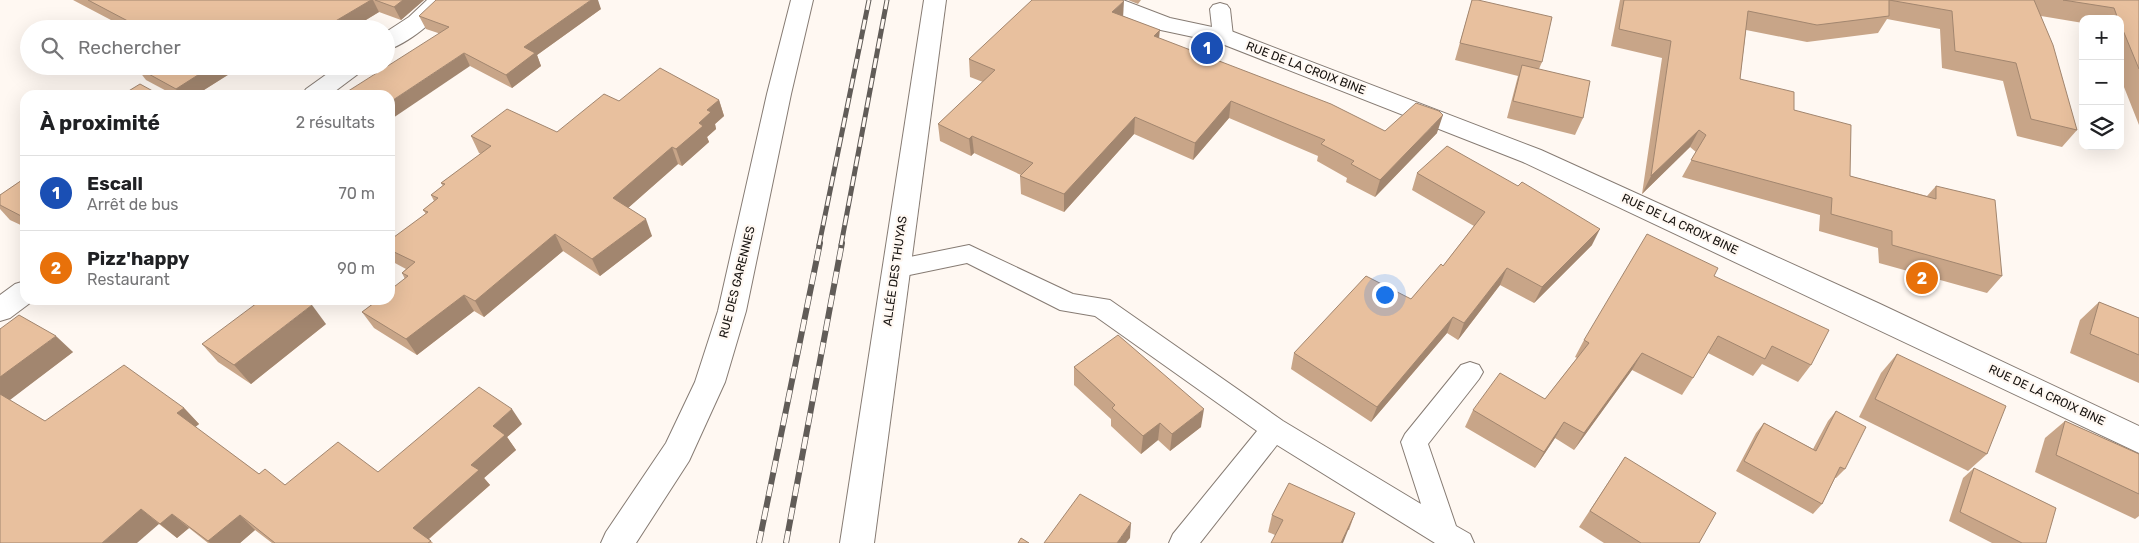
<!DOCTYPE html>
<html lang="fr">
<meta charset="utf-8">
<style>
:root{--surface:#fff;--page:#f6f6f6;--text:#202124;--muted:#757577;--line:#e0e0e0;--accent:#2563eb}
body{margin:0;font-family:Rubik,sans-serif;background:var(--page);color:var(--text)}
.controls{position:absolute;right:15px;top:15px;display:grid;overflow:hidden;border-radius:10px;box-shadow:0 5px 20px #0002}
.controls button{width:45px;height:45px;display:grid;place-items:center;padding:0;border:0;border-bottom:1px solid var(--line);background:var(--surface);color:var(--text);font:25px sans-serif}
.you{position:absolute;left:1384px;top:294px;width:18px;height:18px;margin:-12px;border:4px solid #fff;border-radius:50%;background:#1a73e8;box-shadow:0 0 0 8px #1a73e833}
.badge{display:grid;place-items:center;width:32px;height:32px;border-radius:50%;background:var(--accent);color:#fff;font-size:16px;font-weight:700}
.pin{position:absolute;translate:-50% -50%;border:2px solid #fff;box-shadow:0 1px 5px #0006}
.list{margin:0;padding:0;list-style:none}
h2{display:flex;justify-content:space-between;align-items:center;height:65px;margin:0;padding:0 20px;font-size:21px}
h2 small{font-size:16px;font-weight:400;color:var(--muted)}
.list li{display:grid;grid-template-columns:32px 1fr auto;gap:15px;align-items:center;box-sizing:border-box;height:75px;padding:0 20px;border-top:1px solid var(--line)}
.list b{display:block;font-size:19px;white-space:nowrap}
.list p{margin:0;font-size:16px;white-space:nowrap;color:var(--muted)}
.list em{font-size:16px;font-style:normal;color:var(--muted)}
.icon{flex:none;width:28px;height:28px;fill:none;stroke:currentColor;stroke-width:2;stroke-linecap:round;stroke-linejoin:round}
.map{position:relative;flex:none;width:2139px;height:543px;overflow:hidden}
.search{position:absolute;background:var(--surface);box-shadow:0 5px 20px #0002;left:20px;top:20px;width:375px;height:55px;display:flex;align-items:center;gap:12px;box-sizing:border-box;padding:0 18px;border-radius:28px;color:var(--muted);font-size:19px}
.panel{position:absolute;background:var(--surface);box-shadow:0 5px 20px #0002;left:20px;top:90px;width:375px;height:215px;border-radius:15px}
.map>svg:first-child{display:block}
.lines{fill:none;stroke-linecap:round;stroke-linejoin:round}
.service-casing{stroke:#867b73;stroke-width:2}
.minor-casing{stroke:#867b73;stroke-width:2}
.tertiary-casing{stroke:#867b73;stroke-width:2}
.service{fill:#fff;fill-rule:evenodd}
.minor{fill:#fff;fill-rule:evenodd}
.tertiary{fill:#fff;fill-rule:evenodd}
.rail-far1-casing{stroke:#615c58;stroke-width:5}
.rail-casing{stroke:#615c58;stroke-width:6}
.rail-far1{stroke:#fff8f2;stroke-width:3;stroke-dasharray:10;stroke-linecap:butt}
.rail{stroke:#fff8f2;stroke-width:4.5;stroke-dasharray:12;stroke-linecap:butt}
.wall{fill:#c8a588}
.shaded-wall{fill:#a2866f}
.building{fill:#e8c09e;stroke:#a2866f}
.labels{text-anchor:middle;stroke-width:4.5;stroke-linejoin:round;paint-order:stroke}
.street-label{font-size:12px;fill:#16120f;stroke:#fff8f2}
</style>
<div class="map">
<svg width="2139" height="543" viewBox="0 0 2139 543">
<rect width="100%" height="100%" fill="#fff8f2"/>
<g class="lines">
<defs>
<g id="service">
<polygon points="1220,3 1227,5 1230,9 1233,36 1230,40 1223,42 1216,40 1213,36 1210,9 1213,5"/>
<polygon points="969,245 1073,294 1110,300 1283,421 1421,504 1401,442 1405,434 1461,365 1470,362 1479,365 1483,372 1479,379 1428,444 1456,526 1470,534 1474,543 1435,543 1277,445 1200,543 1169,543 1173,534 1257,431 1095,316 1060,310 967,263 895,278 887,275 883,269 887,263 895,260"/>
</g>
<g id="minor">
<path d="M427,0H451C439,18 407,45 386,50V32L409,17Z"/>
<polygon points="791,0 813,0 791,94 746,311 725,382 689,461 636,543 601,543 606,532 666,443 695,382 718,311 767,94"/>
<polygon points="924,0 946,0 874,543 840,543"/>
<polygon points="338,66 366,66 362,71 330,95 302,95 306,89"/>
<polygon points="25,281 25,300 34,300 10,318 0,321 0,295 15,284"/>
</g>
<polygon id="tertiary" points="1092,0 1123,0 1170,18 1231,31 1541,150 1878,303 2139,426 2139,453 1523,162 1217,42 1156,29 1095,5"/>
</defs>
<use href="#service" class="service-casing"/>
<use href="#minor" class="minor-casing"/>
<use href="#tertiary" class="tertiary-casing"/>
<use href="#service" class="service"/>
<use href="#minor" class="minor"/>
<use href="#tertiary" class="tertiary"/>
<defs>
<g id="rail-far1">
<polyline points="819,245 869,0"/>
<polyline points="841,245 887,0"/>
</g>
<g id="rail">
<polyline points="759,543 820,243"/>
<polyline points="786,543 842,243"/>
</g>
</defs>
<use href="#rail-far1" class="rail-far1-casing"/>
<use href="#rail" class="rail-casing"/>
<use href="#rail-far1" class="rail-far1"/>
<use href="#rail" class="rail"/>
</g>
<g class="wall">
<polygon points="73,0 424,0 401,20 379,12 351,29 128,29"/>
<polygon points="1128,0 1141,0 1138,4"/>
<polygon points="1472,0 1542,62 1539,69 1583,118 1575,135 1507,118 1518,76 1455,60"/>
<polygon points="1620,0 2139,0 2139,125 2120,77 2120,19 2083,19 2083,23 2041,16 2077,130 2062,147 2017,136 2003,81 1942,68 1940,29 1887,19 1878,33 1807,42 1746,30 1740,79 1794,110 1850,176 1927,196 1936,186 2002,276 1987,293 1879,263 1878,248 1819,231 1820,215 1682,177 1696,152 1690,147 1642,194 1662,58 1611,46"/>
<polygon points="601,9 537,55 541,66 512,88 470,66 438,33 426,29 419,16"/>
<polygon points="1123,16 1159,38 1385,131 1437,133 1375,197 1346,182 1347,178 1317,161 1318,156 1229,118 1193,160 1134,134 1064,212 1021,194 1020,176 1021,175 974,153 971,156 940,141 938,124 983,82 970,77 969,59"/>
<polygon points="242,66 196,95 174,95 146,80 136,67"/>
<polygon points="719,100 724,116 715,124 716,129 707,137 709,142 682,166 678,164 628,208 652,236 600,276 563,251 484,317 474,311 417,355 374,328 362,312 405,279 402,273 406,269 393,262 390,259 390,240 426,214 423,210 434,201 431,195 443,186 441,183 481,154 479,153 471,136 557,132 619,101"/>
<polygon points="1417,173 1592,245 1534,303 1500,285 1458,340 1447,333 1371,422 1291,369 1294,353 1411,299 1443,266 1474,226 1412,190"/>
<polygon points="25,178 25,227 10,220 0,209 0,195"/>
<polygon points="1714,276 1811,365 1798,382 1762,364 1753,376 1708,353 1693,378 1682,395 1632,370 1574,450 1555,438 1535,468 1465,427 1473,410 1545,399 1577,358 1575,357 1584,340"/>
<polygon points="2099,302 2139,318 2139,383 2070,353 2080,320"/>
<polygon points="326,324 251,384 218,362 202,344"/>
<polygon points="0,329 73,352 9,400 45,421 184,408 199,424 195,427 259,474 285,485 378,472 522,424 507,437 516,450 484,478 490,485 429,539 433,543 272,543 255,530 240,543 208,543 189,528 177,538 159,524 0,543"/>
<polygon points="1897,354 1987,454 1968,471 1859,417 1881,373"/>
<polygon points="1074,367 1201,427 1170,451 1158,440 1141,454 1111,426 1111,419 1074,385"/>
<polygon points="1836,411 1845,469 1836,478 1835,478 1822,504 1813,514 1736,471 1756,433 1764,423 1813,449 1828,421"/>
<polygon points="2065,421 2139,454 2139,516 2135,519 2035,472 2045,438"/>
<polygon points="1625,457 1699,543 1604,543 1579,527"/>
<polygon points="1974,468 2046,543 1992,543 1949,521 1963,478"/>
<polygon points="1355,513 1349,530 1275,535 1268,532 1272,515"/>
</g>
<g class="shaded-wall">
<polygon points="371,0 373,0 379,12 351,29 322,29"/>
<polygon points="403,0 424,0 401,20 394,7"/>
<polygon points="591,0 598,0 601,9 537,55 541,66 512,88 506,75 524,47"/>
<polygon points="1124,1 1123,18 1112,12"/>
<polygon points="1160,30 1158,47 1154,36"/>
<polygon points="464,53 470,66 390,120 390,102"/>
<polygon points="212,66 242,66 196,95 180,95 176,89"/>
<polygon points="719,100 724,116 715,124 716,129 707,137 709,142 682,166 676,149 699,123 707,110"/>
<polygon points="1231,101 1229,118 1193,160 1195,143"/>
<polygon points="1443,115 1437,133 1375,197 1380,180"/>
<polygon points="1135,117 1134,134 1064,212 1064,194"/>
<polygon points="1699,130 1690,147 1642,194 1651,176"/>
<polygon points="972,136 974,153 971,156 969,139"/>
<polygon points="672,147 678,164 620,215 613,198"/>
<polygon points="646,219 652,236 600,276 592,259"/>
<polygon points="1600,229 1592,245 1534,303 1542,287"/>
<polygon points="555,234 563,251 484,317 475,301"/>
<polygon points="1507,268 1500,285 1458,340 1464,323"/>
<polygon points="464,295 474,311 417,355 406,339"/>
<polygon points="312,305 326,324 251,384 234,365"/>
<polygon points="1453,317 1447,333 1371,422 1377,407"/>
<polygon points="56,336 73,352 6,403 0,398 0,377"/>
<polygon points="1642,353 1632,370 1574,450 1584,433"/>
<polygon points="184,408 199,424 193,429 177,413"/>
<polygon points="512,409 522,424 507,437 516,450 484,478 490,485 425,542 413,528 471,465 493,426"/>
<polygon points="1204,409 1201,427 1170,451 1172,434"/>
<polygon points="1564,422 1555,438 1535,468 1544,452"/>
<polygon points="1160,423 1158,440 1141,454 1143,436"/>
<polygon points="141,509 159,524 137,543 102,543"/>
<polygon points="1355,513 1343,543 1341,543"/>
<polygon points="172,514 189,528 177,538 160,524"/>
<polygon points="240,515 255,530 240,543 210,543 208,541"/>
<polygon points="1131,523 1130,538 1126,543 1117,543"/>
</g>
<g class="building">
<polygon points="88,0 371,0 322,29 143,29"/>
<polygon points="375,0 403,0 394,7"/>
<polygon points="436,0 591,0 524,47 535,53 506,75 464,53 390,102 390,95 342,95 449,27 419,16"/>
<polygon points="1032,0 1122,0 1124,1 1112,12 1160,30 1154,36 1331,104 1385,131 1416,103 1439,111 1443,115 1380,180 1351,164 1354,161 1321,144 1325,140 1231,101 1195,143 1135,117 1064,194 1020,176 1033,163 972,136 969,139 938,124 995,70 969,59"/>
<polygon points="1472,0 1478,0 1552,17 1542,62 1460,43"/>
<polygon points="1624,0 2034,0 2053,45 2077,130 2031,119 2016,63 1955,51 1952,11 1889,0 1889,16 1817,25 1748,11 1740,79 1794,92 1794,110 1851,125 1850,176 1936,199 1936,186 1995,200 2002,276 1892,245 1892,231 1831,214 1832,198 1691,160 1706,135 1699,130 1651,176 1671,41 1619,29"/>
<polygon points="2063,0 2139,0 2139,69 2120,23 2120,19 2118,19 2114,8"/>
<polygon points="1522,65 1590,81 1583,118 1513,101"/>
<polygon points="137,66 212,66 176,89 136,67"/>
<polygon points="660,68 719,100 707,110 711,112 699,123 703,126 676,149 672,147 613,198 646,219 592,259 555,234 475,301 464,295 406,339 362,312 378,300 390,300 390,290 408,276 402,273 415,262 390,250 390,240 428,212 423,210 438,198 431,195 445,184 441,183 491,146 471,136 507,109 557,132 604,94 619,101"/>
<polygon points="140,84 160,95 122,95"/>
<polygon points="1447,146 1518,186 1522,182 1600,229 1542,287 1507,268 1464,323 1453,317 1377,407 1294,353 1366,276 1411,299 1441,264 1443,266 1485,212 1417,173"/>
<polygon points="25,178 25,218 0,205 0,195"/>
<polygon points="1647,234 1718,268 1714,276 1829,330 1811,365 1772,346 1765,359 1718,336 1693,378 1642,353 1584,433 1564,422 1544,452 1473,410 1500,373 1545,399 1589,343 1584,340"/>
<polygon points="261,300 303,300 312,305 234,365 202,344"/>
<polygon points="2099,302 2139,318 2139,355 2090,334"/>
<polygon points="19,315 56,336 0,377 0,329"/>
<polygon points="1118,335 1204,409 1172,434 1160,423 1143,436 1112,408 1115,405 1074,367"/>
<polygon points="1897,354 2006,406 1987,454 1875,399"/>
<polygon points="124,365 184,408 177,413 259,474 265,469 285,485 338,442 378,472 479,387 512,409 493,426 505,435 471,465 479,470 413,528 431,541 428,543 275,543 240,515 208,541 172,514 160,524 141,509 102,543 0,543 0,394 45,421"/>
<polygon points="1836,411 1866,427 1845,469 1840,467 1822,504 1744,461 1764,423 1816,451"/>
<polygon points="2065,421 2139,454 2139,494 2056,455"/>
<polygon points="1625,457 1716,513 1699,543 1641,543 1590,511"/>
<polygon points="1974,468 2056,508 2046,543 2022,543 1960,512"/>
<polygon points="1289,483 1355,513 1341,543 1271,543 1283,520 1272,515"/>
<polygon points="1080,494 1131,523 1117,543 1044,543"/>
<polygon points="1021,538 1029,543 1018,543"/>
</g>
<g class="labels">
<g class="street-label">
<text transform="translate(1306 68) rotate(21)" y="4">RUE DE LA CROIX BINE</text>
<text transform="translate(1680 224) rotate(25)" y="4">RUE DE LA CROIX BINE</text>
<text transform="translate(895 271) rotate(-82)" y="4">ALLÉE DES THUYAS</text>
<text transform="translate(737 282) rotate(-76)" y="4">RUE DES GARENNES</text>
<text transform="translate(2047 395) rotate(25)" y="4">RUE DE LA CROIX BINE</text>
</g>
</g>
</svg>
<div class="controls">
<button>+</button>
<button>−</button>
<button><svg class="icon" aria-label="layers" viewBox="0 0 24 24"><path d="M12 4l9 5-9 5-9-5zM3 14l9 5 9-5"/></svg></button>
</div>
<div class="you"></div>
<div class="pin badge" style="left:1207px;top:48px;background:#1a4fb4">1</div>
<div class="pin badge" style="left:1922px;top:278px;background:#e8710a">2</div>
<div class="search"><svg class="icon" aria-label="search" viewBox="0 0 24 24"><circle cx="10" cy="10" r="6"/><path d="M15 15l6 6"/></svg>Rechercher</div>
<section class="panel">
<h2>À proximité<small>2 résultats</small></h2>
<ul class="list">
<li><span class="badge" style="background:#1a4fb4">1</span><div><b>Escall</b><p>Arrêt de bus</p></div><em>70 m</em></li>
<li><span class="badge" style="background:#e8710a">2</span><div><b>Pizz'happy</b><p>Restaurant</p></div><em>90 m</em></li>
</ul>
</section>
</div>
